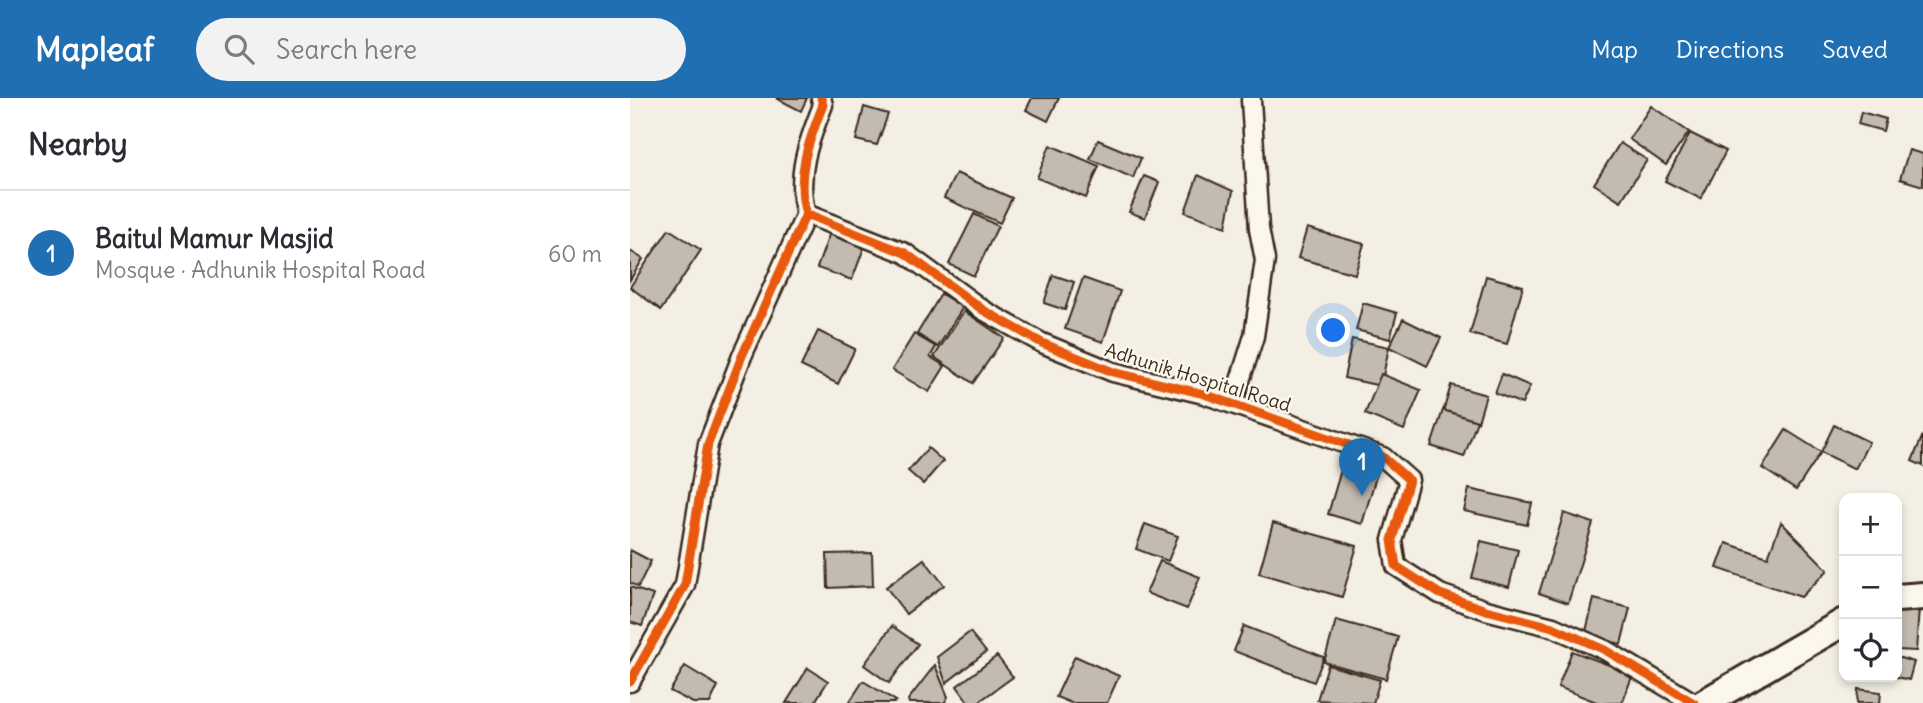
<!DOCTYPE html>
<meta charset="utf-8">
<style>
:root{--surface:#fff;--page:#f2f2f3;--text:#2b2b33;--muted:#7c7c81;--line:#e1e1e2;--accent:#1f6fb2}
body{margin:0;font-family:Delius,sans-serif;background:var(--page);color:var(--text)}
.controls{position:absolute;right:21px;bottom:21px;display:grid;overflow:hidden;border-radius:14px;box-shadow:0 4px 10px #0003}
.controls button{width:63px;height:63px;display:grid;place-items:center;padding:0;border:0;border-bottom:2px solid var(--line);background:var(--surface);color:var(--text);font:35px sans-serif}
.you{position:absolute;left:704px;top:233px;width:24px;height:24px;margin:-18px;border:5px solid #fff;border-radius:50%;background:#1a73e8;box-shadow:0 0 0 10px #1a73e833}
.badge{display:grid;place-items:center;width:46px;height:46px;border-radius:50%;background:var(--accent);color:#fff;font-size:23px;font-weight:700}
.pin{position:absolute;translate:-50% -58px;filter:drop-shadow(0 2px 4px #0008)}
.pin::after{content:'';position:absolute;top:37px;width:24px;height:21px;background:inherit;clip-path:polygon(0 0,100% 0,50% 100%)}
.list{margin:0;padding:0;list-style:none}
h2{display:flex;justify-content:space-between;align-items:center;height:91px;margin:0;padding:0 28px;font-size:30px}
h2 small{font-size:23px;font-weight:400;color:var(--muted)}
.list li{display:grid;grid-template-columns:46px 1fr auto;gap:21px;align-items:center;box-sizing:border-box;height:126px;padding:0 28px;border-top:2px solid var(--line)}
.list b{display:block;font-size:26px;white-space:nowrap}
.list p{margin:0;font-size:23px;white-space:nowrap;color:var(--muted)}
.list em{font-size:23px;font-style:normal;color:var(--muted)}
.icon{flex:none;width:38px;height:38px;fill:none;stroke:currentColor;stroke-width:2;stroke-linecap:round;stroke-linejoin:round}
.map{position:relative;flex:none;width:1293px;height:605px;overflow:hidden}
header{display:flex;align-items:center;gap:42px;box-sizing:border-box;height:98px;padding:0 35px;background:var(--accent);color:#fff}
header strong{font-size:33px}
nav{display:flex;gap:38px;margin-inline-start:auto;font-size:24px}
.search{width:490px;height:63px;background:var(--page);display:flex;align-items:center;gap:18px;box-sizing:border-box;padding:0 24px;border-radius:38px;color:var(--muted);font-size:26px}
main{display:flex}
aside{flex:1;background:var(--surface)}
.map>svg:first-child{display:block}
.building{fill:#c3bbb0;stroke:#3b2a1e;stroke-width:2}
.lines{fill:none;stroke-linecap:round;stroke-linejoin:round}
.street-casing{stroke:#3b2a1e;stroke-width:23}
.secondary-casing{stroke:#3b2a1e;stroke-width:32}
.street{stroke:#fbf7ec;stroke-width:18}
.secondary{stroke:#fbf7ec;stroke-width:26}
.cycleway-casing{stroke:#fbf7ec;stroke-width:13}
.cycleway{stroke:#e8590c;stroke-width:9}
.labels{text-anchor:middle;stroke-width:5;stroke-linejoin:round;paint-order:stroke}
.street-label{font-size:19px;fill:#3b2a1e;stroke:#fbf7ec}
</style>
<header>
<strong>Mapleaf</strong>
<div class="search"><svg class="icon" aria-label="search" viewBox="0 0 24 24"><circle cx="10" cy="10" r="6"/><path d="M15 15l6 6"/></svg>Search here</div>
<nav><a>Map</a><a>Directions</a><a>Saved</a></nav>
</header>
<main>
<aside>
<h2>Nearby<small></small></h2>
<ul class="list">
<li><span class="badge">1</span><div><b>Baitul Mamur Masjid</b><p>Mosque · Adhunik Hospital Road</p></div><em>60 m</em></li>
</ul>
</aside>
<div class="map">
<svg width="1293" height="605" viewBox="0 0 1293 605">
<rect width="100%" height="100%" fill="#f3efe4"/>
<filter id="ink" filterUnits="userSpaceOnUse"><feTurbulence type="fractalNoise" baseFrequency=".0143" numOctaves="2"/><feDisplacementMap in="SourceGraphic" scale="14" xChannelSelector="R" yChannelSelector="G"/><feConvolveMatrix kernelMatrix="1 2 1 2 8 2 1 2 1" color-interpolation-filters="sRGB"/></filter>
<g filter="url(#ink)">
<g class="building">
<polygon points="146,0 177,0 171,13"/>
<polygon points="402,0 429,0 418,23 396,12"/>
<polygon points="1021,8 1059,34 1036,67 999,41"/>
<polygon points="234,9 258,16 247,47 226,42"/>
<polygon points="1231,14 1256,21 1253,33 1228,26"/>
<polygon points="1060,35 1096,53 1071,101 1035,83"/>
<polygon points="468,42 511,60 503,80 460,61"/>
<polygon points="990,45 1017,62 991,103 964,86"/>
<polygon points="420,47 469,68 456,100 407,80"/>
<polygon points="1279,52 1293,56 1293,88 1270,81"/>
<polygon points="326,75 382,100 370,125 314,100"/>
<polygon points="568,77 603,93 596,129 555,114"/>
<polygon points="514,78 529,84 515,120 499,114"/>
<polygon points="344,116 368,128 344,178 319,166"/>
<polygon points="677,130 734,146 725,176 668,160"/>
<polygon points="39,131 71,152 31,212 0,189"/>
<polygon points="200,134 235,147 222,182 187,170"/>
<polygon points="0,153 13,161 0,182"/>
<polygon points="423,177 444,184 435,212 414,205"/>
<polygon points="856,178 893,188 877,246 840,236"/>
<polygon points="453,180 490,193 473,244 435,231"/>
<polygon points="311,196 333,209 308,249 287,236"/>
<polygon points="733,205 767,215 760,241 726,232"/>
<polygon points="334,213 374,240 343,285 304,259"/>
<polygon points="773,221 811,240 797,268 759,249"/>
<polygon points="188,233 225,251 208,286 171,268"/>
<polygon points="284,236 306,249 300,259 315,268 299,294 262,272"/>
<polygon points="722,241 759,249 751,288 714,280"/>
<polygon points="751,276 791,292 774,332 735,316"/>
<polygon points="872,276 900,288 892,306 865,295"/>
<polygon points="821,287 856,297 848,324 813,314"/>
<polygon points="813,312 847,323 834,359 801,348"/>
<polygon points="1204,327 1239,344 1225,371 1191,354"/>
<polygon points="1156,332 1191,354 1166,392 1132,370"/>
<polygon points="1293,337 1293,368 1282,363"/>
<polygon points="298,350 313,363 293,386 278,373"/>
<polygon points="716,355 750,365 732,426 698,416"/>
<polygon points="839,391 902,405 897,427 834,413"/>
<polygon points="934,415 963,425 938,505 909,495"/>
<polygon points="1151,424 1198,472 1171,499 1087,470 1096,445 1138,459"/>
<polygon points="643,425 727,448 712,499 629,475"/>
<polygon points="515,426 548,438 538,463 506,451"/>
<polygon points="851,443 888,452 879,489 842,480"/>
<polygon points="0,452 21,463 8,489 0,485"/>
<polygon points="242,455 243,488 198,490 197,456"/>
<polygon points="294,461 314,487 276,516 256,489"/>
<polygon points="530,463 570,479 557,511 516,495"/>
<polygon points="0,489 23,497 12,528 0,524"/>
<polygon points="964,501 1000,510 991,546 955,537"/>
<polygon points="1267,508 1289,510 1286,553 1267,552"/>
<polygon points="706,522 768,539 756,581 694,564"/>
<polygon points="262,528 288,546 259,585 234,567"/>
<polygon points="614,528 694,559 684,584 604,553"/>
<polygon points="340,534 356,554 316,585 307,559"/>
<polygon points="942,553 1003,576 992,605 969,605 928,589"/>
<polygon points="367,558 383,579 347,605 339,605 327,588"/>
<polygon points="445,558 489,578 477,605 441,605 426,599"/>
<polygon points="1267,559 1284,564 1279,582 1267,579"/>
<polygon points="305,567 318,599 314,605 279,605 278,602"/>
<polygon points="698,567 750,582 743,605 687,602"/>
<polygon points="55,568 88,588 80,605 63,605 40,593"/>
<polygon points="178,570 198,583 184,605 156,605"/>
<polygon points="233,583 266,603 264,605 219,605"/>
<polygon points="1228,591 1251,594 1250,605 1227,605"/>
</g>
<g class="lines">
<defs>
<g id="street">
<path d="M191,0L193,7C179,42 165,78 176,116L275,155L353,212L412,245L483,274L574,296L753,359L779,382L762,442L766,468L810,496L856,512L923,529L975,552L1064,605"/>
<polyline points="603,305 624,238 635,162 629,131 621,2"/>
<polyline points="0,584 55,487 78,346 112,258 176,116"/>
</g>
<g id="secondary">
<polyline points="1267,500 1293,498"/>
<polyline points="1074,605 1214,524"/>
</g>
</defs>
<use href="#street" class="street-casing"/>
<use href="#secondary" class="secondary-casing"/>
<use href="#street" class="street"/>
<use href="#secondary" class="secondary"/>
<defs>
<g id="cycleway">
<path d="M191,0L193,7C179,42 165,78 176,116L275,155L353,212L412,245L483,274L574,296L753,359L779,382L762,442L766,468L810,496L856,512L923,529L975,552L1064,605"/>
<polyline points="0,584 55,487 78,346 112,258 176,116"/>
</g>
</defs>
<use href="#cycleway" class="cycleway-casing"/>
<use href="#cycleway" class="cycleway"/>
</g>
</g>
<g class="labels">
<g class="street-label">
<text transform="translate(568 279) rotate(17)" y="7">Adhunik Hospital Road</text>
</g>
</g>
</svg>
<div class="controls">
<button>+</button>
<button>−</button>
<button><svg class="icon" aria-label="locate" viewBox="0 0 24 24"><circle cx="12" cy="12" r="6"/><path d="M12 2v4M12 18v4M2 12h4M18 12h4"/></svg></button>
</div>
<div class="you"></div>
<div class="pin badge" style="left:732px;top:398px">1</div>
</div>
</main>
